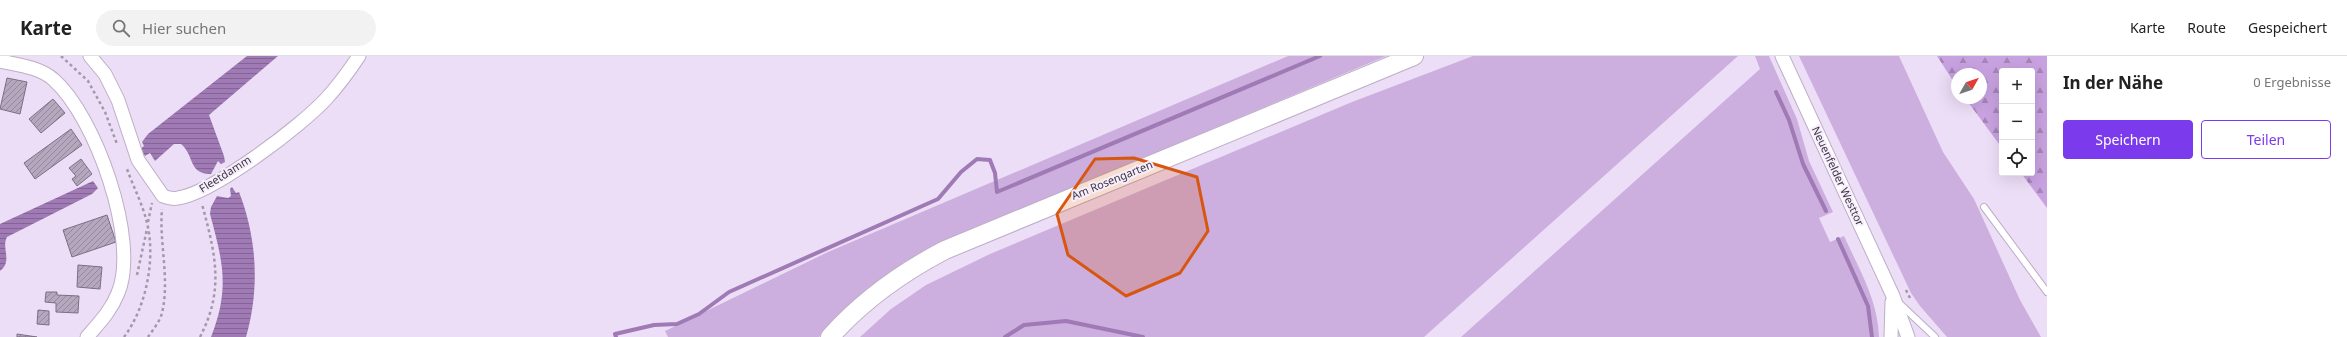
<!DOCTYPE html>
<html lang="de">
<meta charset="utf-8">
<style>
:root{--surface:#fff;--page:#f2f2f2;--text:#222;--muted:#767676;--line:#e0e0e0;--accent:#7c3aed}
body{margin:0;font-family:"Noto Sans",sans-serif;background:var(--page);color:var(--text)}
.controls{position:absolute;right:12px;top:12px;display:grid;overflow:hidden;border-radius:4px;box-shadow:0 4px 16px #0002}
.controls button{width:36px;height:36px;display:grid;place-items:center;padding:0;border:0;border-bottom:1px solid var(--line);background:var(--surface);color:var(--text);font:20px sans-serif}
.compass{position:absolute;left:1951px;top:12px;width:36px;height:36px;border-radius:50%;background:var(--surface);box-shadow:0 4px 16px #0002;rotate:50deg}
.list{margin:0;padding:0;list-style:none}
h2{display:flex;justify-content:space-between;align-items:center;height:52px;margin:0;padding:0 16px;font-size:17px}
h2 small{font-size:13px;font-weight:400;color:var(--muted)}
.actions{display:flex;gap:8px;padding:12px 16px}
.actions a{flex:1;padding:9px 0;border:1px solid var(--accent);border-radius:4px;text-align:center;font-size:14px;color:var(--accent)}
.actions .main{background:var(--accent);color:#fff}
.icon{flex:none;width:22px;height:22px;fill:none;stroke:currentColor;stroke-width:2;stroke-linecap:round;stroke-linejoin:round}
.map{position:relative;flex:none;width:2047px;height:281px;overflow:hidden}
header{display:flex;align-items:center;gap:24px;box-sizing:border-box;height:56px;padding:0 20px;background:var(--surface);border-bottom:1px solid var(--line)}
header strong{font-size:19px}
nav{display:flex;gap:22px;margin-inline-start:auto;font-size:14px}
.search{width:280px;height:36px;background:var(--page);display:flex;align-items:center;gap:10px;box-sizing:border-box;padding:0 14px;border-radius:22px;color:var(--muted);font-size:15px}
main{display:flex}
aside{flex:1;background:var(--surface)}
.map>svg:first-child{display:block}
.green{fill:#ccafde}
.forest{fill:url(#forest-firs)}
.water{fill:url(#water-rules)}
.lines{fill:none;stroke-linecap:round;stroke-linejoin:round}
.stream{stroke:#9f7ab5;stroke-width:4}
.building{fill:url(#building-hatch);stroke:#7c6e84}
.service-casing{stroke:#bdaec6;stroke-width:8}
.minor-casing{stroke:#bdaec6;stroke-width:15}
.secondary-casing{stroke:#bdaec6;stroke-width:20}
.path{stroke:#a398aa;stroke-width:2.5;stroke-dasharray:3 3;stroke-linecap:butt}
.service{stroke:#fff;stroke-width:6}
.minor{stroke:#fff;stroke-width:13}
.secondary{stroke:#fff;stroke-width:18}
.marked{fill:#d75611;fill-opacity:0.2;stroke:#d75611;stroke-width:3;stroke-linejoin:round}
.labels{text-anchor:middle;stroke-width:4;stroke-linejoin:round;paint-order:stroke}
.street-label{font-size:11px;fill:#3c3640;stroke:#f7eefd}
</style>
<header>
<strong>Karte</strong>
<div class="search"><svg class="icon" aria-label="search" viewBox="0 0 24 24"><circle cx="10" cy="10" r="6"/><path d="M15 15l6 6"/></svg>Hier suchen</div>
<nav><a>Karte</a><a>Route</a><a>Gespeichert</a></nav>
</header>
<main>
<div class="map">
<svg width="2047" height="281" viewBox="0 0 2047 281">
<defs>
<pattern id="forest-firs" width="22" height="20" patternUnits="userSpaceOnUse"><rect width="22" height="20" fill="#c8a2e0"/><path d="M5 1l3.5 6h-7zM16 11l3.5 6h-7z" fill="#a485b7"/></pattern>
<pattern id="water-rules" width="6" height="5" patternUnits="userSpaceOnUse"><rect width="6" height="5" fill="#9f7ab5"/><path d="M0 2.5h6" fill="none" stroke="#836595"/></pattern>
<pattern id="building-hatch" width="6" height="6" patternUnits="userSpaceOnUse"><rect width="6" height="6" fill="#b5a7be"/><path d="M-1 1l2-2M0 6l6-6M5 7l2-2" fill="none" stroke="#94899c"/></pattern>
</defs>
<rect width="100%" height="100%" fill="#eddef7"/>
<g class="green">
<path d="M1288,0H1386L941,187C894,213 855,240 819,281H668L665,275L828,196Z"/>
<polygon points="1473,0 1738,0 1424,281 860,281 891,253 926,229 990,198 1352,46"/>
<path d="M1755,0H1769L1797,63L1809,105L1833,156L1819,162L1830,186L1844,180C1859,213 1878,244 1879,281H1461L1760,13Z"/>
<polygon points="1799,0 1899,0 1943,96 1974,143 2020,244 2041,281 1947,281 1920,250 1911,237"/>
</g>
<polygon class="forest" points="1937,0 2047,0 2047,152 2021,117 2032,117 2032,15 2002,15 2002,92 1965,42 1981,42 1981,18 1957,18 1957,31"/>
<g class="water">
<path d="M247,0H278L209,59L224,100L225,106L221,108L218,105L211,118C188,118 195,100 181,88H174L155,105L150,97L145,100L140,93L144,90L142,86L148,78Z"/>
<path d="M93,125L98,132L92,138L7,181C1,192 13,205 0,215V168Z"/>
<path d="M232,131L236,137L239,136C257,182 260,233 246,281H211C230,233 223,206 210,158L211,151L217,140L228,142L231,140L230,133Z"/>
</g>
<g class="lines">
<g class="stream">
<polyline points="1776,36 1789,64 1803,108 1826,155"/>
<polyline points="1838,183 1868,250 1872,281"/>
<polyline points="616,281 615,278 654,269 677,268 699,258 729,236 938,143 961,116 977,103 990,104 995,117 997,136 1320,0"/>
<polyline points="1005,281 1024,269 1066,265 1143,281"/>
</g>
</g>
<g class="building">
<polygon points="7,22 27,26 20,58 0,53"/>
<polygon points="53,43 65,57 41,77 29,63"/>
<polygon points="71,73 82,89 35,123 24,107"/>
<polygon points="81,103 92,118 77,130 72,123 76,120 69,112"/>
<polygon points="107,159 116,186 72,201 63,174"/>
<polygon points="78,209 102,211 100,233 77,231"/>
<polygon points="46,236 57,236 57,239 79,240 78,257 56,256 56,247 45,246"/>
<polygon points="38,254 49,255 49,269 37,268"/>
<polygon points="17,278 37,281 17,281"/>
</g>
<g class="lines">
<defs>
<g id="service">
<polyline points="1984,151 2047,236"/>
<polyline points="1899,247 1935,281"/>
</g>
<g id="minor">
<path d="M90,0L105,18L118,44L138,104L163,140C168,142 173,143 178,142C213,137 301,70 326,43C338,30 349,15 359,0"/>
<polyline points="1782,0 1893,240 1908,281"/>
<path d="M0,5C18,9 40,11 54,24C95,60 140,185 118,237C111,255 99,267 87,281"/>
<polyline points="1891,281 1892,246"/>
</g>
<path id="secondary" d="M830,281C863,244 901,217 945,194L1414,0"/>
</defs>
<use href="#service" class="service-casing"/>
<use href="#minor" class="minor-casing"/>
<use href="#secondary" class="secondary-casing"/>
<g class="path">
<polyline points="61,0 88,25 105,56 117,88"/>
<polyline points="148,166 152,147"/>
<polyline points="137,219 147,173"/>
<polyline points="1906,234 1911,244"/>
<path d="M124,281C146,252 156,203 147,167C143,149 133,130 127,113"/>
<path d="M148,281C153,274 160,265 162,257C170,223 159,187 162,153"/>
<path d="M200,281C225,233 215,197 202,148"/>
</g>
<use href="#service" class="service"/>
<use href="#minor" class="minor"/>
<use href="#secondary" class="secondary"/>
</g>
<path class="marked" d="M1134,102L1197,121L1208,175L1180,217L1126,240L1068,199L1057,158L1095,103Z"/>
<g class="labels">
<g class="street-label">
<text transform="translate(225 118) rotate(-32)" y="4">Fleetdamm</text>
<text transform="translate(1838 120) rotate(65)" y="4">Neuenfelder Westtor</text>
<text transform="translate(1112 124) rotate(-22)" y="4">Am Rosengarten</text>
</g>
</g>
</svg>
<div class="controls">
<button>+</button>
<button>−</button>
<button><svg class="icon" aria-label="locate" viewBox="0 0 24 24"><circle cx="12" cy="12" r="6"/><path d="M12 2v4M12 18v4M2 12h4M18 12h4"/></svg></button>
</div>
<svg class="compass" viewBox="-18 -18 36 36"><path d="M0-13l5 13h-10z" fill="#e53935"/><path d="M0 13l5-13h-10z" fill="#767676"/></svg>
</div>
<aside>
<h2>In der Nähe<small>0 Ergebnisse</small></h2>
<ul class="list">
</ul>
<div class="actions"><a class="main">Speichern</a><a>Teilen</a></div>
</aside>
</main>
